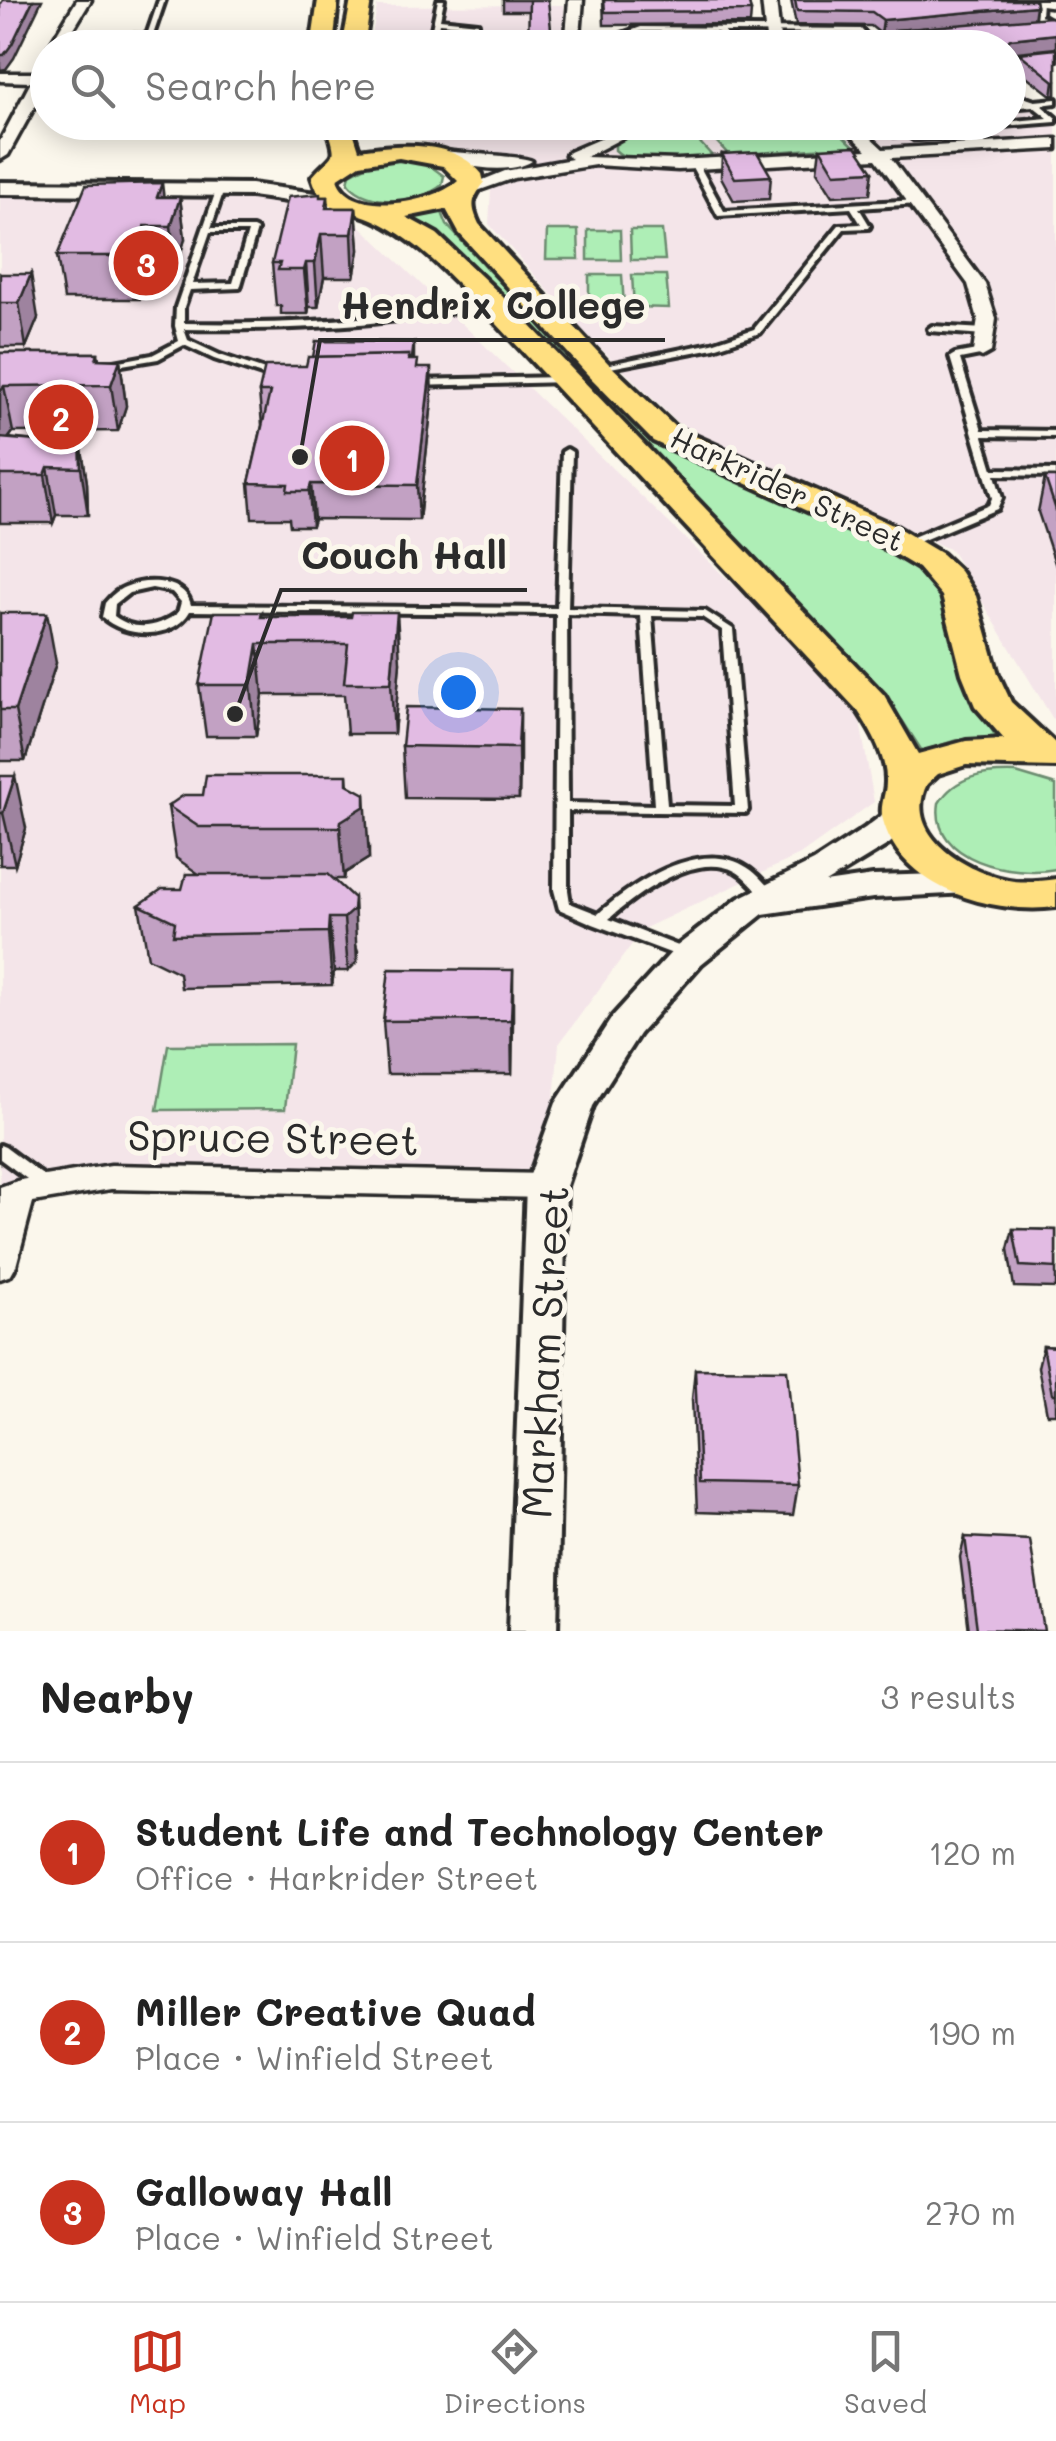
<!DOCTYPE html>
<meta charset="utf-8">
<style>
:root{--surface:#fff;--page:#f2f2f2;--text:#222;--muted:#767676;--line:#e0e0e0;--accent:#c8321e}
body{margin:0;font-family:Mali,sans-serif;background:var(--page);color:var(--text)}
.you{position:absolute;left:458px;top:692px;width:35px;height:35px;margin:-25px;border:8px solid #fff;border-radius:50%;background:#1a73e8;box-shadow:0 0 0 15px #1a73e833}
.badge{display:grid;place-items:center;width:65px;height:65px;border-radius:50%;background:var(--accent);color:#fff;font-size:32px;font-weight:700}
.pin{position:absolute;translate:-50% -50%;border:5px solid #fff;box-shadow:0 2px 10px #0006}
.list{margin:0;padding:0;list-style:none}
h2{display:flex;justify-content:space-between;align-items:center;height:130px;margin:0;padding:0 40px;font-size:42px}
h2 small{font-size:32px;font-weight:400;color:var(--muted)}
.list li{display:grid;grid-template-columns:65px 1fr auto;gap:30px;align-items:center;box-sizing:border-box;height:180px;padding:0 40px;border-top:2px solid var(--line)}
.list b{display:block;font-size:38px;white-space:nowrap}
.list p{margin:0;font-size:32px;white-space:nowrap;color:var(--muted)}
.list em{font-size:32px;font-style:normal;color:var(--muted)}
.icon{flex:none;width:55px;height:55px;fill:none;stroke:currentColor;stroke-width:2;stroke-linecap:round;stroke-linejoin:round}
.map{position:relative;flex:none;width:1056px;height:1631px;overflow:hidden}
.search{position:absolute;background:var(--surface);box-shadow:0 5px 25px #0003;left:30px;right:30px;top:30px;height:110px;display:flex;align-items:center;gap:25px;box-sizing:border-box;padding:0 35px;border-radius:55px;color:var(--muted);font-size:38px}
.sheet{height:670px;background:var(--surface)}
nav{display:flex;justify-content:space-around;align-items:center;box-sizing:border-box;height:140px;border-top:2px solid var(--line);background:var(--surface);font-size:28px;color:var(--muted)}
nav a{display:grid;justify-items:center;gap:5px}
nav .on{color:var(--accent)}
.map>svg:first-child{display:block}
.built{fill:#f4e5e9}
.green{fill:#aeeeb6;stroke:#6c8c70;stroke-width:2.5}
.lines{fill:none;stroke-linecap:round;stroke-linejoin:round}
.service-casing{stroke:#2b2b2b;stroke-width:8}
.minor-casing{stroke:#2b2b2b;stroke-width:7}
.tertiary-casing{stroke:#2b2b2b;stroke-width:8}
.primary-casing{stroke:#2b2b2b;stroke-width:8}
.service{fill:#fbf7ec;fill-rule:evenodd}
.minor{fill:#fbf7ec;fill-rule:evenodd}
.tertiary{fill:#fbf7ec;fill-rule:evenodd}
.primary{fill:#ffdf80;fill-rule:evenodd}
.wall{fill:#c2a1c3;stroke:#2b2b2b;stroke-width:2.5}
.shaded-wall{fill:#9e839f;stroke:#2b2b2b;stroke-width:2.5}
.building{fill:#e2bbe3;stroke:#2b2b2b;stroke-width:2.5}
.labels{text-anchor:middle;stroke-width:10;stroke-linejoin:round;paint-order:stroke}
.far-street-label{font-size:30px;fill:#2b2b2b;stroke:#fbf7ec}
.near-street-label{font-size:42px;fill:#2b2b2b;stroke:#fbf7ec}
.leader{fill:none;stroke:#2b2b2b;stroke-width:4}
.callout-dot{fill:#2b2b2b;stroke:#fbf7ec;stroke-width:4}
.callout-label{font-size:38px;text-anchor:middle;font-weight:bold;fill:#2b2b2b;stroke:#fbf7ec;stroke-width:10;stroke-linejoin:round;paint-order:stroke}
</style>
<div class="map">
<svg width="1056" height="1631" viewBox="0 0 1056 1631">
<rect width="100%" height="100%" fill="#fbf7ec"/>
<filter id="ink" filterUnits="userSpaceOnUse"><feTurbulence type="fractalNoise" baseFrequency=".01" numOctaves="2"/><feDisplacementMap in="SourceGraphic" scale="20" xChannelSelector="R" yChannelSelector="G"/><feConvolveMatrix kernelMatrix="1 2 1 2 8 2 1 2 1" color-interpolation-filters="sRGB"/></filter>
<g filter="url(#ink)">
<g class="built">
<polygon points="564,5 564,33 788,32 800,47 370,48 377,6"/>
<polygon points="1009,78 1056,115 1056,724 951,550 687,432 592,340 489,224 492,171 412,135 400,123 1008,122"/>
<polygon points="0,194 257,197 343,209 857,704 874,802 800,855 643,929 559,1044 546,1186 21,1192 0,1199"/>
</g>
<g class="green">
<polygon points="714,122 830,123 854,146 729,155 701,125"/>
<path d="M684,125L715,159C686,160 638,172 615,150V145L631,135Z"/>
<path d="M400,160L429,165L444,176L442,185C419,204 368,208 348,183L350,174L370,164Z"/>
<polygon points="441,210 447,225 489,271 646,434 711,468 881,544 932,581 948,611 967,691 997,738 957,740 922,751 902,720 523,324 403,216"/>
<polygon points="547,230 578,230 579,259 546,259"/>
<polygon points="588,230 620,230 621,260 588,260"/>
<polygon points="630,230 662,230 665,260 631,260"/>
<polygon points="589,275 622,275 624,307 589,307"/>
<polygon points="632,275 666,275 669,308 634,307"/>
<path d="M1016,773L1056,785V869C1014,877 930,862 939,803C956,775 986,772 1016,773Z"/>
<polygon points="292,1044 285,1109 157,1110 168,1045"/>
</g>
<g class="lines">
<defs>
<g id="service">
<polygon points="159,0 165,0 152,38 61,38 58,36 61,34 147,35"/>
<polygon points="438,0 444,0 440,19 478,23 480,48 474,48 473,26 439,23 435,48 428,48"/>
<polygon points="1037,1 1042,2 1041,15 1056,24 1056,29 1035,16"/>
<polygon points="641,27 861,29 870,39 912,35 915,37 912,39 872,43 875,48 868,48 859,33 725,32 727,48 720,48 718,32 675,31 677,48 670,48 668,31 642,31 627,36 627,48 621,48 622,34"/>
<polygon points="1008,92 1035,101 1056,99 1056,103 1041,105 1056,118 1056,122 964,129 964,125 967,125 1048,118 1033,106 1008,108 1008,104 1024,102 1008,97"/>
<polygon points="692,163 699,165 724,211 918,200 922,202 918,204 859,208 870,226 869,228 844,229 760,333 714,348 595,371 595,367 712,343 754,329 839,225 861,224 851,208 718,216 691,165"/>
<path d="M217,188L224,190L211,228H253L257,230L240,288L190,290L184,307V323C287,325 389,320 491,299L495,302C478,310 454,312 435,315C352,328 268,330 184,329L188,340L220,355L283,376V380L280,381L214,359L184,345L158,359L104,368V364L152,355L179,341L175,326L176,307ZM210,232H248L233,283L192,284Z"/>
<polygon points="932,326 985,329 989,332 985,335 929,331 928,329"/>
<polygon points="982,349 985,350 985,354 960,359 982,430 1056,431 1056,437 983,436 993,469 1056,470 1056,476 995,475 1002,498 997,509 909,546 901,546 901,542 989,505 992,498 950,357 955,354"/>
<polygon points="564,377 567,378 567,382 414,386 409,383 414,380"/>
<path d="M567,449L572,452L568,608L705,611L733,629L748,810L746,813L568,811V890L570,903L598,914C632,884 696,840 743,865C755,871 764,882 773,892L775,895L773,898H763C755,889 746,877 735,871C695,851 637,894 609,919L691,951L693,954L691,957L686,959L593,924L559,909L554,890L556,614L190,611C173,641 125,638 102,617L105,603C110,597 117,590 125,587C147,578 185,579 191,605L557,608L562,452ZM152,588L172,592L181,602L178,613C157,628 135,632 114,616L115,604L129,593ZM567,614L641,616L654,805L568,803ZM652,616L702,617L722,630L735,806L667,805Z"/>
<polygon points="0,1145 5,1147 52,1182 55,1186 52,1190 47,1192 42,1190 0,1159"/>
</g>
<g id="minor">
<polygon points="77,0 91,0 62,48 48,48"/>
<polygon points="569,0 583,0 579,48 565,48"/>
<polygon points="762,0 776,0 781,48 767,48"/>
<polygon points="1005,0 1056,0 1056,7"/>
<polygon points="1056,52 1056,60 1008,65 1008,57"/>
<polygon points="48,59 48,82 8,155 0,160 0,141 31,82 0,81 0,73 35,73"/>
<polygon points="639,122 673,122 628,135 586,157 678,160 867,150 838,122 854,122 883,149 1056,139 1056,149 891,158 985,284 996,319 991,352 982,357 973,352 978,319 968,284 876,159 678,170 595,165 514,178 466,195 458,190 505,171 572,159 566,155 569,152"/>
<path d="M435,150C452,153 525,156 532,161C507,177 457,164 430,158L427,155Z"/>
<polygon points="111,1165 546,1174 557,1178 561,1186 557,1194 546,1198 111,1189 33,1202 16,1266 11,1275 0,1279 0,1187 20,1180"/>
</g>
<g id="tertiary">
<polygon points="0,182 251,184 330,195 340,201 330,207 251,196 0,194"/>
<polygon points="901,796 912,799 917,806 907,828 889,844 825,883 873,876 975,873 987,876 992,884 987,892 873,898 763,914 701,964 639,1034 593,1106 566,1186 557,1631 509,1631 526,1186 556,1103 613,1016 677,946 739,898 814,861 865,828 881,816 890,799"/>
</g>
<g id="primary">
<polygon points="318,0 338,0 333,48 311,48"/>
<polygon points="351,0 371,0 364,48 342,48"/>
<path d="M326,122H350L359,150C398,144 454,139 482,174L484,183C472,200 470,204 479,224L608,363L675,427L895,526L942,554L960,571L976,596L998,674L1011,702L1056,744V767L966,765L938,774L927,784C902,834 965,872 1008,880C1023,883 1040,881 1056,879V907C994,915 901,889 883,820C879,806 886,795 886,782C887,757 871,731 858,711L482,308C448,275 416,238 372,219C342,206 323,214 312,177C336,149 339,164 326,122ZM399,158L443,166L458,181C434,203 350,219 337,179L360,164ZM446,209L459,233L588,375L653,441L871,540L918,568L942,596L962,674L975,706L1004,739L966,741L918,754L884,695L502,296L437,234L406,217Z"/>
</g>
</defs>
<use href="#service" class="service-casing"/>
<use href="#minor" class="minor-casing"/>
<use href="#tertiary" class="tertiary-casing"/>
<use href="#primary" class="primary-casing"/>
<use href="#service" class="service"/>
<use href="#minor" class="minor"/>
<use href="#tertiary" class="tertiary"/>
<use href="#primary" class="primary"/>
</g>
<g class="wall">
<polygon points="503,0 548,0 548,4 529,11 503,11"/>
<polygon points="603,0 748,0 751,11 750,24 604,25"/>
<polygon points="791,0 1035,0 1036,6 1035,18 1056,19 1056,49 1008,53 1008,48 898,48 894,45 896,33 881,34 871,26 796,25"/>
<polygon points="1056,49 1056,95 1052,96 1016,68 1019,53"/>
<polygon points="876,122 977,122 975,139 913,142 905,137 894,138"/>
<polygon points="820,148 873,171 870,194 833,196 817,171"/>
<polygon points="722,154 771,176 769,199 734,201 721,177"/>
<polygon points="164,197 180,197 185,239 176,269 151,269 140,299 64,299 57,256"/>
<polygon points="321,197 328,197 329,208 356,208 359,250 354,277 324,277 318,307 309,307 308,314 281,314 281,306 276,306 272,263"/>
<polygon points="0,274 38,318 26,347 0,347"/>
<polygon points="414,342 414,360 432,401 419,520 314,519 312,526 290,526 289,518 252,518 249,483 262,425 259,392 306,366"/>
<polygon points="0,353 98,353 99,359 120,360 126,406 118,431 13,432 9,438 36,441 80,436 87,483 88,515 56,515 53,523 0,523"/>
<polygon points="1045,477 1056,477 1056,566 1038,512"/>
<polygon points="262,612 262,617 351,617 400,662 394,734 347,734 344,695 263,695 256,736 206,736 199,685"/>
<polygon points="0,613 56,663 25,761 0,761"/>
<polygon points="520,709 519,799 405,798 402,746"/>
<polygon points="0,776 26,828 15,865 0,865"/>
<polygon points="348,784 369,846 369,858 345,873 344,879 333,879 358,951 357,962 348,971 334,971 332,985 181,988 179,973 148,958 139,905 182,889 199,874 176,858 168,806 203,795"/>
<polygon points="513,970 512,1074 387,1074 383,1021"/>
<polygon points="1013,1229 1056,1230 1056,1288 1014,1287 1008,1249"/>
<polygon points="1043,1346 1056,1347 1056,1414 1047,1414 1038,1367"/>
<polygon points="695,1369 798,1485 793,1515 697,1512 692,1399"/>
<polygon points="965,1537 1044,1631 969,1631 960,1557"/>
</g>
<g class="shaded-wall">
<polygon points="33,0 42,0 14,58 6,69 0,70 0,55"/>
<polygon points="1036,6 1034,20 896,30 896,33 881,34 883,20"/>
<polygon points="1056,34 1056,48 1008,53 1008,48 965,48 1010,39"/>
<polygon points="1054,81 1056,81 1056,95 1052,96"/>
<polygon points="895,122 907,122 905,137 894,138"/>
<polygon points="162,183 167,226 157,197"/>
<polygon points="180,197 185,239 176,269 171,226"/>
<polygon points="356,208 359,250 354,277 352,234"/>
<polygon points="145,226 151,269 140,299 135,256"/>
<polygon points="321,234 324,277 318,307 315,263"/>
<polygon points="306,263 309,307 308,314 304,270"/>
<polygon points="31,274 38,318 26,347 19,303"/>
<polygon points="120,360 126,406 118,431 111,385"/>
<polygon points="431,368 432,401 419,520 417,485"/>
<polygon points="4,386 13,432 0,450 0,392"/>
<polygon points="80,436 87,483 88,515 81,468"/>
<polygon points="48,467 56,515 53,523 45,475"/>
<polygon points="311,484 314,519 312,526 309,491"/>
<polygon points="397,612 400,662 394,734 391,683"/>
<polygon points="47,613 56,663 25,761 15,710"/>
<polygon points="258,644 263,695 256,736 251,685"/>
<polygon points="520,709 520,760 519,799 518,748"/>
<polygon points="347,775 350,815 365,794 369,858 345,873 344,879 340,827"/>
<polygon points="15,776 26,828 15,865 3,813"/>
<polygon points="354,898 357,962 348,971 344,918"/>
<polygon points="329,918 334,971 332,985 328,932"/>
<polygon points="513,970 513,1024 512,1074 511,1020"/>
</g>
<g class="building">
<polygon points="3,0 33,0 12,44 4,55 0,55 0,5"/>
<polygon points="529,0 548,0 553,48 528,48"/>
<polygon points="604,0 748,0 751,11 605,12"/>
<polygon points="795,0 1035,0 1036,6 883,20 872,12 797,11"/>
<polygon points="1051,17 1056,19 1056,34 1010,39 1006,44 965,48 917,48 896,30"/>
<polygon points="88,37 119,37 115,48 83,48"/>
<polygon points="1056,49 1056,81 1054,81 1019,53"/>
<polygon points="856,146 873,171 835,173 820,148"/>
<polygon points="757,152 771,176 735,178 722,154"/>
<polygon points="162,183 157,197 180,197 171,226 145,226 135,256 57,256 86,185"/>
<polygon points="320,194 320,197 328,197 326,208 356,208 352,234 321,234 315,263 306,263 304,270 278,270 280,263 272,263 288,197"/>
<polygon points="0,274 31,274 19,303 0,303"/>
<polygon points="316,341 414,342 412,358 409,358 409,355 313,357"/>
<polygon points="0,353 98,353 96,359 120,360 111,385 4,386 0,392"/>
<polygon points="409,355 409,360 418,360 417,368 431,368 417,485 311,484 309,491 287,491 288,484 249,483 270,392 259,392 265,366 306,366 308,357"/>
<polygon points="80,436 81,468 48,467 45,475 0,475 0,438 36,441"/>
<polygon points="1045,477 1056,477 1056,510"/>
<polygon points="214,612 262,612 261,617 351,617 352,612 397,612 391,683 344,683 348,644 258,644 251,685 199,685"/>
<polygon points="0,613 47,613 15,710 0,710"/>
<polygon points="406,707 520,709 518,748 402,746"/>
<polygon points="206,775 347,775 347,784 365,794 365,806 341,821 340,827 199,827 168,806 184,795 203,795"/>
<polygon points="0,776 15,776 3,813 0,813"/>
<polygon points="186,874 328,874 354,898 353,910 344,918 329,918 328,932 173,935 175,922 139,905 162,889 182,889"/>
<polygon points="389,969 513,970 511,1020 383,1021"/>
<polygon points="1013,1229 1056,1230 1056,1268 1020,1266"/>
<polygon points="1043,1346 1056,1347 1056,1394 1052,1394"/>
<polygon points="695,1369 787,1370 798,1485 700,1483"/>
<polygon points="965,1537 1030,1540 1044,1631 977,1629"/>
</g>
</g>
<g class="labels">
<g class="far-street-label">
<text transform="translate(787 490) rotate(25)" y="10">Harkrider Street</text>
</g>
<g class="near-street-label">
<text transform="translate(273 1138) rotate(1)" y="15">Spruce Street</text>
<text transform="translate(545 1352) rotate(-87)" y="15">Markham Street</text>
</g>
</g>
<path class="leader" d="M300 457L320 340H665M235 714L281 590H527"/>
<g class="callout-dot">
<circle cx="300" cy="457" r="10"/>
<circle cx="235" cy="714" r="10"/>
</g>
<g class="callout-label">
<text x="493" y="319">Hendrix College</text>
<text x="404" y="569">Couch Hall</text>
</g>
</svg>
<div class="you"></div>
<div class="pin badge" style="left:352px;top:458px">1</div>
<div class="pin badge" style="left:61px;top:417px">2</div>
<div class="pin badge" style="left:146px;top:263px">3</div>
<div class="search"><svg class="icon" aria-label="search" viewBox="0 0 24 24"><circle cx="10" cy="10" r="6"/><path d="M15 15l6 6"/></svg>Search here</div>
</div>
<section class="sheet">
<h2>Nearby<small>3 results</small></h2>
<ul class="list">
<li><span class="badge">1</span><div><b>Student Life and Technology Center</b><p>Office · Harkrider Street</p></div><em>120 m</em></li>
<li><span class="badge">2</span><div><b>Miller Creative Quad</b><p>Place · Winfield Street</p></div><em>190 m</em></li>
<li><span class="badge">3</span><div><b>Galloway Hall</b><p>Place · Winfield Street</p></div><em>270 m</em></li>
</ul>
</section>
<nav>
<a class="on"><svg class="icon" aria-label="map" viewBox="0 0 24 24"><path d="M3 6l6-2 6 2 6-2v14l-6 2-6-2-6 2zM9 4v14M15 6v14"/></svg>Map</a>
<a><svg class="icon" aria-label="directions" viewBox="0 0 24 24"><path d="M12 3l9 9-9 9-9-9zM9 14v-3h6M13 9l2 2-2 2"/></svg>Directions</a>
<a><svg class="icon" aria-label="saved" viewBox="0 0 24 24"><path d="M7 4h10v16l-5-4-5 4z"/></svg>Saved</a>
</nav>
